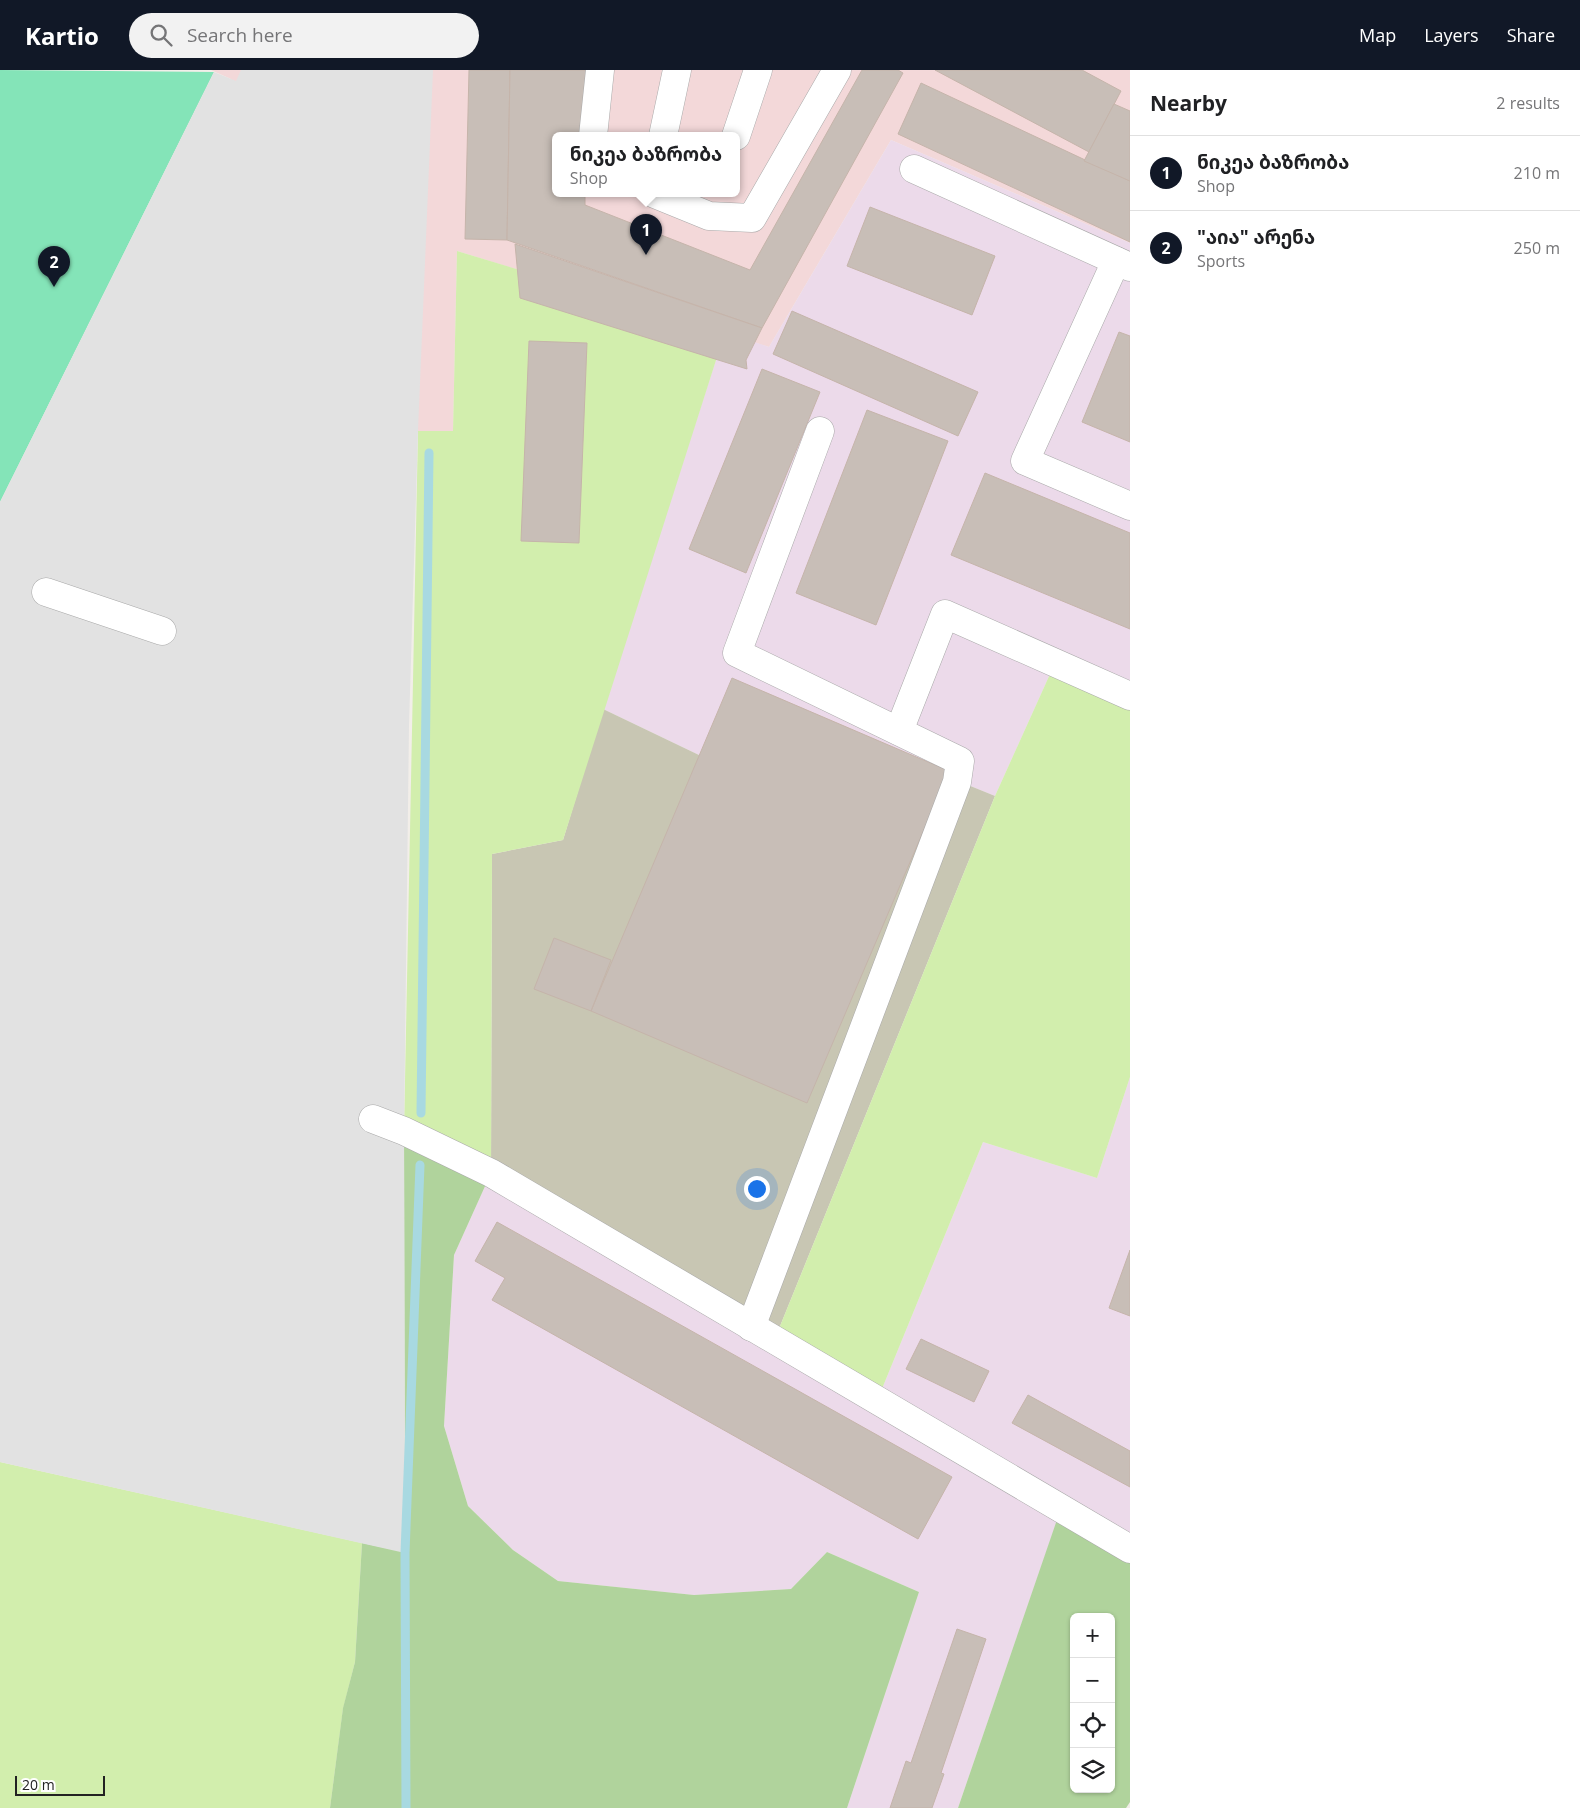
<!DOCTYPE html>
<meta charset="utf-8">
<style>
:root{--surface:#fff;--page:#f2f2f2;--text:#202124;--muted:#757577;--line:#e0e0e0;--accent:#111827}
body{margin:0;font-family:"Open Sans","Noto Sans Georgian",sans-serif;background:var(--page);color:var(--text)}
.controls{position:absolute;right:15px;bottom:15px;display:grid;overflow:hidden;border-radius:8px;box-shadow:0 1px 4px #0004}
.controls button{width:45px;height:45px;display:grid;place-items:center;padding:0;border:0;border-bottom:1px solid var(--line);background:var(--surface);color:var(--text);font:25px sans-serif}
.scale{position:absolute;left:15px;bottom:12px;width:90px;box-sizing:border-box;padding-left:5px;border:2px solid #222;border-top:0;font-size:14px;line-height:18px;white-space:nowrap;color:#222;-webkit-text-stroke:4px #fff;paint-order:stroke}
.you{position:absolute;left:756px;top:1118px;width:18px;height:18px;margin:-12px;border:4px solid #fff;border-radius:50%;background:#1a73e8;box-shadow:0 0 0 8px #1a73e833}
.badge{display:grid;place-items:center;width:32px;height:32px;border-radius:50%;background:var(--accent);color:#fff;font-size:16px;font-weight:700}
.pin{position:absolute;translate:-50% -41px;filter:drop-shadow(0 1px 2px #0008)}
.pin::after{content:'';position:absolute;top:26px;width:18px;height:15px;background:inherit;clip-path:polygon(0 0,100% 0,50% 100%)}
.popup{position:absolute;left:552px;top:62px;width:188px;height:65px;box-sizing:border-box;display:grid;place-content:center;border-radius:8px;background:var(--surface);filter:drop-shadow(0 1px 4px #0005);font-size:16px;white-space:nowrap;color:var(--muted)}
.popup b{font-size:19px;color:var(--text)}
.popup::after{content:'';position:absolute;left:50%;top:100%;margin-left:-10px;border:10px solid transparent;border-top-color:var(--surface)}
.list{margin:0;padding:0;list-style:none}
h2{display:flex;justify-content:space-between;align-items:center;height:65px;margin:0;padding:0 20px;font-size:21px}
h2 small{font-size:16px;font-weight:400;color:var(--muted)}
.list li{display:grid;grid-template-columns:32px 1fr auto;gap:15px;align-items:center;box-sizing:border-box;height:75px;padding:0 20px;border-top:1px solid var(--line)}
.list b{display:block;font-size:19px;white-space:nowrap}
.list p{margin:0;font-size:16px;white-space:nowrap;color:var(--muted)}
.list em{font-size:16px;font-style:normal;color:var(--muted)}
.icon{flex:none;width:28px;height:28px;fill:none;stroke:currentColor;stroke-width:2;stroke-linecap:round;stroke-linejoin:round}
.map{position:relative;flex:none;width:1130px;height:1738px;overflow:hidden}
header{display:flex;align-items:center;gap:30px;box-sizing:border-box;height:70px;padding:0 25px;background:var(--accent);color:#fff}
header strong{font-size:24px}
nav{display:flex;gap:28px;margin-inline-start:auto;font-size:18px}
.search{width:350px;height:45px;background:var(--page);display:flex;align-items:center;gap:12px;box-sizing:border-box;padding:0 18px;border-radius:28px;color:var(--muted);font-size:19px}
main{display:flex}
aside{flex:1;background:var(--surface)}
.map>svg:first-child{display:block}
.commercial{fill:#f3d8d9;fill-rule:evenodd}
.industrial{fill:#ecdaea}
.construction{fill:#c8c6b3}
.grass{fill:#d2eead}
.forest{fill:#b0d39c;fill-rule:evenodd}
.pitch{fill:#84e4b8}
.parking{fill:#e2e2e2}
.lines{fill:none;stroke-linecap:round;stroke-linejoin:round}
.stream{stroke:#a8d9e1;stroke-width:9}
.building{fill:#c8beb7;stroke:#c5b4aa}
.minor-casing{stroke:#a9a9a9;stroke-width:29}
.minor{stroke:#fff;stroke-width:28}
</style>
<header>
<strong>Kartio</strong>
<div class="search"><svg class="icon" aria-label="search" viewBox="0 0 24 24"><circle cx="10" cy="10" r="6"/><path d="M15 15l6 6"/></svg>Search here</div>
<nav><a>Map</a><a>Layers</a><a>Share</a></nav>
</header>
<main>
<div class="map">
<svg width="1130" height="1738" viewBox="0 0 1130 1738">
<rect width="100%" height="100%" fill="#f2eee9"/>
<path class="commercial" d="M211,0H1130V173L891,70L769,277L457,181L453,361H403L231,9ZM556,66H736V124H556Z"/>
<g class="industrial">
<polygon points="891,70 1130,173 1130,626 1055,593 995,726 760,630 724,697 603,639 725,262 769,277"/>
<polygon points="1130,1007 1130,1479 1061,1439 958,1738 847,1738 919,1522 827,1482 791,1519 694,1525 558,1511 513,1480 468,1436 444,1356 454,1185 491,1103 877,1331 983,1072 1097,1108"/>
</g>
<polygon class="construction" points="759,630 995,726 774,1271 491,1103 492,784 563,770 603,639 724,697"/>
<g class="grass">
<polygon points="457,181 725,262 563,770 492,784 491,1103 404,1061 418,361 453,361"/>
<polygon points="1055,593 1130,626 1130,1007 1097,1108 983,1072 877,1331 774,1271 995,726"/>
<polygon points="0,1392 362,1473 355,1592 343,1639 330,1738 0,1738"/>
</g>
<g class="forest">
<polygon points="404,1061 491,1103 454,1185 444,1356 468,1436 513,1480 558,1511 694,1525 791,1519 827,1482 919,1522 847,1738 330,1738 343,1638 355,1592 362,1473 405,1482"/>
<path d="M1061,1438L1130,1479V1732L1126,1738H958ZM1074,1547H1111V1719H1074Z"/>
</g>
<polygon class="pitch" points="0,0 214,2 0,432"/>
<polygon class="parking" points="241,0 433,0 418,361 409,655 404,1061 405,1483 0,1392 0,432 214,2 236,11"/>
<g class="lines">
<g class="stream">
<polyline points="421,1043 429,383"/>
<polyline points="406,1738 405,1483 420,1095"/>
</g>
</g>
<g class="building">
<polygon points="469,0 510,0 507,170 465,169"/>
<polygon points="510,0 588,0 586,66 556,66 556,124 585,124 585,135 750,200 862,0 898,0 903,3 762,258 507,170"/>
<polygon points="935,0 1082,0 1121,21 1089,82"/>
<polygon points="921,13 1130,111 1130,172 898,64"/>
<polygon points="1114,34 1130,41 1130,111 1084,91"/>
<polygon points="870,137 995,186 972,245 847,196"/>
<polygon points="515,174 762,258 746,290 747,299 520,228"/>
<polygon points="792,241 978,322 958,366 773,284"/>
<polygon points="1119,262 1130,266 1130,372 1082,352"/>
<polygon points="529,271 587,273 579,473 521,471"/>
<polygon points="762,299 820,322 746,503 689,479"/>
<polygon points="867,340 948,371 876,555 796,523"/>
<polygon points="985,403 1130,463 1130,559 951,485"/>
<polygon points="732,608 949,701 807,1033 591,941"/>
<polygon points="554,868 611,890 591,941 534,919"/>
<polygon points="497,1152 952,1407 918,1469 492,1230 505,1208 475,1191"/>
<polygon points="1130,1180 1130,1246 1109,1238"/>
<polygon points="921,1269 989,1301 974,1332 906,1299"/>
<polygon points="1028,1325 1130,1381 1130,1417 1012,1353"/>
<polygon points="957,1559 986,1569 941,1703 944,1704 932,1738 890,1738 906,1691 911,1693"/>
</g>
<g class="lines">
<defs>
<g id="minor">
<polyline points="593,66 600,0"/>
<polyline points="663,66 677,0"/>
<polyline points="736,66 758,0"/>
<polyline points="914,99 1130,197"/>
<polyline points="655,124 709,146 752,148 837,0"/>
<polyline points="1116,191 1025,391 1130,436"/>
<polyline points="46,522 162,561"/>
<polyline points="899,661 945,544 1130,626"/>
<polyline points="373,1049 404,1061 491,1103 1130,1479"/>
<polyline points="751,1257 957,712 960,691 737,583 820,361"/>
</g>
</defs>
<use href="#minor" class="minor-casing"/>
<use href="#minor" class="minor"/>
</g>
</svg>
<div class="controls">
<button>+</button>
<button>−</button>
<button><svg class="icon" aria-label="locate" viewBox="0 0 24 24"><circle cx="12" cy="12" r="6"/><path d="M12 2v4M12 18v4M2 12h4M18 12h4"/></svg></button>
<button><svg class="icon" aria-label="layers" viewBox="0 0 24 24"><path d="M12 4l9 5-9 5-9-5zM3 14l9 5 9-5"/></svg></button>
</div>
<div class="scale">20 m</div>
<div class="you"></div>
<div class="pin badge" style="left:646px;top:185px">1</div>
<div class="popup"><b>ნიკეა ბაზრობა</b>Shop</div>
<div class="pin badge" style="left:54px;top:217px">2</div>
</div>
<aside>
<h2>Nearby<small>2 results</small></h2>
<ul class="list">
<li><span class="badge">1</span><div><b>ნიკეა ბაზრობა</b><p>Shop</p></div><em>210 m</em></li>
<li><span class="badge">2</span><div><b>&quot;აია&quot; არენა</b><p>Sports</p></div><em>250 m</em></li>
</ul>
</aside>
</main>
